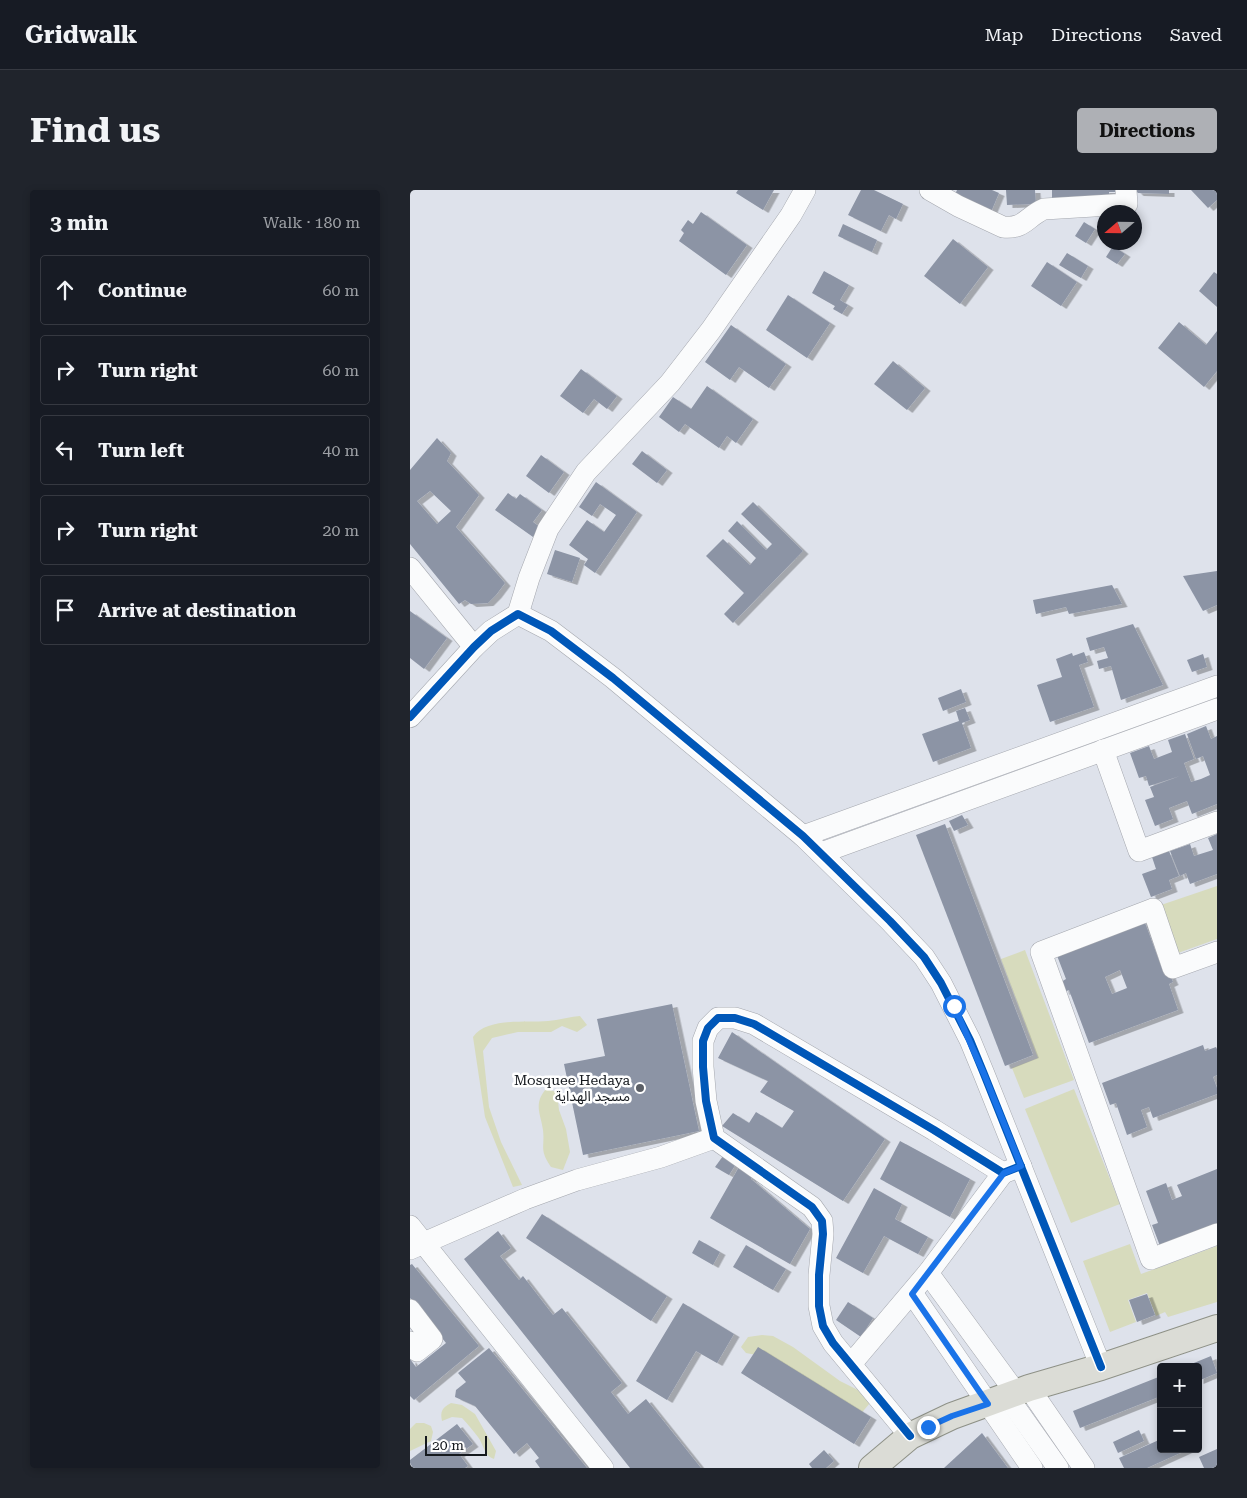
<!DOCTYPE html>
<meta charset="utf-8">
<style>
:root{--surface:#171b24;--page:#20242c;--text:#f1f3f6;--muted:#9ea1a6;--line:#363941;--accent:#aeb0b5}
body{margin:0;font-family:"Roboto Serif","Noto Sans Arabic",serif;background:var(--page);color:var(--text)}
.controls{position:absolute;right:15px;bottom:15px;display:grid;overflow:hidden;border-radius:5px;box-shadow:0 2px 8px #0003}
.controls button{width:45px;height:45px;display:grid;place-items:center;padding:0;border:0;border-bottom:1px solid var(--line);background:var(--surface);color:var(--text);font:25px sans-serif}
.compass{position:absolute;left:687px;top:15px;width:45px;height:45px;border-radius:50%;background:var(--surface);box-shadow:0 2px 8px #0003;rotate:250deg}
.scale{position:absolute;left:15px;bottom:12px;width:62px;box-sizing:border-box;padding-left:5px;border:2px solid #15191e;border-top:0;font-size:14px;line-height:18px;white-space:nowrap;color:#15191e;-webkit-text-stroke:4px #fff;paint-order:stroke}
.stop{position:absolute;width:15px;height:15px;margin:-11px;border:4px solid #1a73e8;border-radius:50%;background:#fff}
.stop.end{background:#1a73e8;border-color:#fff;box-shadow:0 1px 5px #0008}
.list{margin:0;padding:0;list-style:none}
h2{display:flex;justify-content:space-between;align-items:center;height:65px;margin:0;padding:0 20px;font-size:21px}
h2 small{font-size:16px;font-weight:400;color:var(--muted)}
.list li{display:grid;grid-template-columns:32px 1fr auto;gap:15px;align-items:center;box-sizing:border-box;height:70px;margin:0 10px 10px;padding:0 10px;border:1px solid var(--line);border-radius:5px}
.list b{display:block;font-size:19px;white-space:nowrap}
.list em{font-size:16px;font-style:normal;color:var(--muted)}
.icon{flex:none;width:28px;height:28px;fill:none;stroke:currentColor;stroke-width:2;stroke-linecap:round;stroke-linejoin:round}
.map{position:relative;flex:none;width:807px;height:1278px;overflow:hidden;border-radius:5px}
header{display:flex;align-items:center;gap:30px;box-sizing:border-box;height:70px;padding:0 25px;background:var(--surface);border-bottom:1px solid var(--line)}
header strong{font-size:24px}
nav{display:flex;gap:28px;margin-inline-start:auto;font-size:18px}
.intro{display:flex;align-items:center;justify-content:space-between;box-sizing:border-box;height:120px;padding:0 30px}
h1{margin:0;font-size:35px}
.button{padding:12px 22px;border-radius:5px;background:var(--accent);color:#111;font-size:18px;font-weight:700}
main{display:flex;gap:30px;padding:0 30px}
aside{flex:1;background:var(--surface);border-radius:5px;box-shadow:0 2px 8px #0003}
.map>svg:first-child{display:block}
.green{fill:#d7dbbd}
.building{fill:#8c94a5;fill-rule:evenodd;filter:url(#shadow)}
.lines{fill:none;stroke-linecap:round;stroke-linejoin:round}
.minor-casing{stroke:#a4a7ae;stroke-width:22}
.major-casing{stroke:#8e9187;stroke-width:28}
.minor{stroke:#fafbfc;stroke-width:21}
.major{stroke:#dbdcd6;stroke-width:26}
.cycleway-casing{stroke:#fff;stroke-width:11}
.cycleway{stroke:#0057b8;stroke-width:8}
.route{stroke:#1a73e8;stroke-width:6}
.poi-dot{fill:#5b5f66;stroke:#fff;stroke-width:2}
.labels{text-anchor:middle;stroke-width:5;stroke-linejoin:round;paint-order:stroke}
.poi-label{font-size:14px;fill:#15191e;stroke:#fff;text-anchor:end}
</style>
<header>
<strong>Gridwalk</strong>
<nav><a>Map</a><a>Directions</a><a>Saved</a></nav>
</header>
<div class="intro"><h1>Find us</h1><a class="button">Directions</a></div>
<main>
<aside>
<h2>3 min<small>Walk · 180 m</small></h2>
<ul class="list">
<li><svg class="icon" aria-label="ahead" viewBox="0 0 24 24"><path d="M12 20V5M6 11l6-6 6 6"/></svg><div><b>Continue</b></div><em>60 m</em></li>
<li><svg class="icon" aria-label="right" viewBox="0 0 24 24"><path d="M7 20v-9h11M14 6l5 5-5 5"/></svg><div><b>Turn right</b></div><em>60 m</em></li>
<li><svg class="icon" aria-label="left" viewBox="0 0 24 24"><path d="M17 20v-9H6M10 6l-5 5 5 5"/></svg><div><b>Turn left</b></div><em>40 m</em></li>
<li><svg class="icon" aria-label="right" viewBox="0 0 24 24"><path d="M7 20v-9h11M14 6l5 5-5 5"/></svg><div><b>Turn right</b></div><em>20 m</em></li>
<li><svg class="icon" aria-label="arrive" viewBox="0 0 24 24"><path d="M6 21V4h12l-3 4 3 4H6"/></svg><div><b>Arrive at destination</b></div></li>
</ul>
</aside>
<div class="map">
<svg width="807" height="1278" viewBox="0 0 807 1278">
<defs>
<filter id="shadow"><feDropShadow dx="5.5" dy="3" stdDeviation="0" flood-color="#0004"/></filter>
</defs>
<rect width="100%" height="100%" fill="#dee2eb"/>
<g class="green">
<polygon points="807,696 807,749 768,763 751,715"/>
<polygon points="615,760 664,890 614,908 602,878 628,868 591,769"/>
<path d="M170,826L177,835L167,842L152,836L141,842H108L82,848L73,861L79,917L91,952L112,995L103,997L75,927L63,847C77,827 116,833 138,831C149,830 159,827 170,826Z"/>
<path d="M136,899L147,902L149,920L156,939L160,962L153,980L141,977C129,959 135,958 133,940C131,924 123,914 136,899Z"/>
<polygon points="664,899 710,1014 661,1033 615,919"/>
<polygon points="720,1054 731,1084 807,1056 807,1112 758,1127 755,1122 746,1126 737,1103 718,1110 726,1132 700,1142 673,1071"/>
<polygon points="352,1145 363,1146 383,1157 430,1191 448,1200 460,1213 449,1226 357,1167 336,1163 331,1157 338,1147"/>
<path d="M41,1213L52,1215L65,1224L86,1261L84,1269C74,1266 74,1255 68,1247C63,1241 58,1234 52,1228L42,1227L32,1231C30,1221 32,1218 41,1213Z"/>
<polygon points="6,1233 14,1233 21,1236 23,1242 21,1251 0,1261 0,1239"/>
</g>
<g class="building">
<polygon points="328,0 364,0 353,20 326,3"/>
<polygon points="451,0 464,0 493,14 486,29 479,25 471,41 438,25"/>
<polygon points="547,0 582,0 589,3 581,22 544,7"/>
<polygon points="596,0 625,0 626,14 597,15"/>
<polygon points="642,0 710,0 710,2 699,2 700,10 642,12"/>
<polygon points="725,0 759,0 759,4 728,3"/>
<polygon points="781,0 806,0 807,1 807,10 798,18"/>
<polygon points="291,22 337,55 316,85 269,51 274,43 271,40 278,30 283,34"/>
<polygon points="674,32 685,39 676,53 665,46"/>
<polygon points="433,34 467,50 462,62 428,46"/>
<polygon points="543,49 578,77 550,114 514,86"/>
<polygon points="703,56 715,64 707,74 696,67"/>
<polygon points="657,63 678,76 671,88 649,75"/>
<polygon points="637,72 667,92 651,116 621,96"/>
<polygon points="414,81 439,95 430,110 438,115 432,124 423,119 425,116 402,103"/>
<polygon points="804,82 807,84 807,117 789,101"/>
<polygon points="378,105 420,133 397,168 356,140"/>
<polygon points="769,132 796,155 807,141 807,181 794,197 748,158"/>
<polygon points="321,135 376,174 359,198 329,177 320,190 295,172"/>
<polygon points="483,171 515,198 497,220 464,194"/>
<polygon points="171,179 207,206 197,219 184,209 173,223 150,206"/>
<polygon points="297,196 343,229 326,253 317,246 309,258 275,234 269,242 249,227 263,207 281,219"/>
<path d="M27,248L41,263L37,271L69,305L46,337L95,393L86,405L78,413L61,414L55,410L49,414L0,354V280ZM20,301L41,321L27,334L7,311Z"/>
<polygon points="232,261 257,280 247,293 222,274"/>
<polygon points="131,265 154,282 139,303 116,286"/>
<polygon points="186,292 227,322 185,383 174,375 178,369 159,355 177,330 194,342 206,325 190,314 182,326 169,317"/>
<polygon points="98,303 106,309 110,304 132,320 123,332 130,337 123,347 85,320"/>
<polygon points="343,312 393,361 323,433 314,424 334,403 296,366 313,349 340,375 346,368 318,341 327,331 356,360 362,354 331,324"/>
<polygon points="145,360 170,368 162,392 137,384"/>
<polygon points="807,381 807,415 793,421 773,386"/>
<polygon points="702,395 712,414 659,424 656,417 626,424 623,410"/>
<polygon points="0,421 37,448 14,479 0,468"/>
<polygon points="723,434 753,495 711,510 701,476 689,479 687,471 698,468 694,457 680,461 676,448"/>
<polygon points="674,462 678,472 669,475 684,517 640,532 627,495 652,487 646,469 662,463 663,466"/>
<polygon points="793,464 797,477 782,482 777,470"/>
<polygon points="551,499 556,512 533,521 528,508"/>
<polygon points="555,518 560,530 552,533 561,558 523,572 512,544 549,531 546,521"/>
<polygon points="796,536 801,549 807,546 807,614 782,624 777,611 759,618 763,629 745,636 735,610 744,607 740,597 770,586 739,596 736,586 729,588 720,563 739,556 744,569 762,562 758,550 775,544 784,569 774,573 781,592 791,589 800,585 793,566 786,569 777,544"/>
<polygon points="552,625 558,635 544,641 539,631"/>
<polygon points="535,634 623,865 595,876 506,645"/>
<polygon points="807,644 807,684 780,694 776,683 770,686 760,661 780,654 784,666 803,660 798,648"/>
<polygon points="759,661 769,686 759,690 762,699 741,707 732,684 746,679 742,667"/>
<path d="M734,730L754,784L759,783L763,792L759,794L768,820L679,853L659,800L654,802L651,792L656,789L646,763ZM710,780L717,798L702,804L695,787Z"/>
<polygon points="262,814 289,941 173,965 154,874 195,866 187,829"/>
<polygon points="322,842 475,949 433,1011 312,936 323,923 339,933 346,922 372,938 384,921 350,902 358,891 308,868"/>
<polygon points="793,855 795,861 806,857 807,859 807,885 803,887 807,898 807,904 743,928 739,917 731,920 737,937 717,945 706,913 700,915 692,893"/>
<polygon points="490,951 560,989 540,1027 470,989"/>
<polygon points="313,966 326,974 319,985 305,977"/>
<polygon points="329,977 343,985 341,989 400,1039 380,1074 300,1028"/>
<polygon points="807,979 807,1034 750,1056 742,1035 748,1033 736,1001 756,993 762,1010 772,1006 767,995"/>
<polygon points="464,998 492,1014 485,1029 518,1047 508,1064 474,1046 453,1083 426,1068"/>
<polygon points="132,1024 257,1106 241,1131 116,1048"/>
<polygon points="88,1041 101,1058 90,1066 109,1090 113,1086 143,1125 152,1118 212,1193 201,1202 218,1224 236,1209 291,1278 220,1278 54,1069"/>
<polygon points="289,1050 310,1062 303,1075 282,1063"/>
<polygon points="336,1055 376,1079 363,1100 323,1077"/>
<polygon points="2,1074 69,1156 4,1210 0,1206 0,1169 6,1177 36,1153 0,1108 0,1075"/>
<polygon points="737,1104 745,1125 727,1132 719,1110"/>
<polygon points="438,1112 463,1128 451,1147 426,1130"/>
<polygon points="273,1113 324,1144 307,1173 286,1161 257,1210 226,1191"/>
<polygon points="348,1157 461,1227 444,1254 331,1183"/>
<polygon points="79,1158 177,1278 130,1278 125,1271 129,1268 117,1253 104,1264 65,1216 45,1207 46,1200 56,1192 48,1183"/>
<polygon points="801,1166 807,1183 788,1191 788,1177 774,1177"/>
<polygon points="751,1186 751,1206 670,1238 663,1221"/>
<polygon points="47,1234 63,1254 49,1264 58,1276 55,1278 3,1278 0,1273 0,1270"/>
<polygon points="729,1240 734,1251 708,1263 703,1252"/>
<polygon points="572,1243 598,1278 534,1278"/>
<polygon points="751,1249 751,1259 779,1259 737,1278 714,1278 709,1268"/>
<polygon points="807,1259 807,1278 794,1278 789,1267"/>
<polygon points="414,1260 424,1271 416,1278 402,1278 399,1274"/>
</g>
<g class="lines">
<defs>
<g id="minor">
<path d="M520,0L548,16L593,37C615,39 616,27 634,19L717,14L716,0"/>
<polyline points="0,378 64,457"/>
<polyline points="108,424 119,388 138,339 176,282 260,193 301,140 381,25 395,0"/>
<polyline points="0,527 64,457 81,441 108,424 141,441 203,488 393,646 480,731 514,767 531,793 560,850 574,884 691,1177"/>
<polyline points="693,560 729,661 807,632"/>
<polyline points="393,646 807,496"/>
<polyline points="411,663 807,519"/>
<polyline points="807,762 763,778 743,719 631,762 741,1069 807,1044"/>
<polyline points="0,1036 193,1278"/>
<polyline points="0,1059 115,1009 167,990 251,967 304,948"/>
<polyline points="518,1083 606,1203"/>
<polyline points="502,1103 622,1278"/>
<polyline points="0,1120 22,1149 7,1161 0,1152"/>
<polyline points="441,1174 518,1083 593,983"/>
<polyline points="619,1198 674,1278"/>
<polyline points="597,1206 648,1278"/>
<polyline points="500,1246 423,1153 413,1136 409,1116 409,1085 413,1044 412,1031 402,1017 304,948 296,911 293,877 293,851 298,838 308,828 325,828 344,834 524,940 593,983 611,976"/>
</g>
<polyline id="major" points="462,1278 500,1246 542,1226 619,1198 691,1177 807,1138"/>
</defs>
<use href="#minor" class="minor-casing"/>
<use href="#major" class="major-casing"/>
<use href="#minor" class="minor"/>
<use href="#major" class="major"/>
<defs>
<g id="cycleway">
<polyline points="0,527 64,457 81,441 108,424 141,441 203,488 393,646 480,731 514,767 531,793 560,850 574,884 691,1177"/>
<polyline points="500,1246 423,1153 413,1136 409,1116 409,1085 413,1044 412,1031 402,1017 304,948 296,911 293,877 293,851 298,838 308,828 325,828 344,834 524,940 593,983 611,976"/>
</g>
</defs>
<use href="#cycleway" class="cycleway-casing"/>
<use href="#cycleway" class="cycleway"/>
</g>
<g class="lines">
<polyline class="route" points="518,1237 542,1226 578,1214 502,1104 594,983 611,976 574,884 544,816"/>
</g>
<circle class="poi-dot" cx="230" cy="898" r="5"/>
<g class="labels">
<g class="poi-label">
<text x="220" y="895">Mosquee Hedaya<tspan x="220" dy="16">مسجد الهداية</tspan></text>
</g>
</g>
</svg>
<div class="controls">
<button>+</button>
<button>−</button>
</div>
<svg class="compass" viewBox="-18 -18 36 36"><path d="M0-13l5 13h-10z" fill="#e53935"/><path d="M0 13l5-13h-10z" fill="#9ea1a6"/></svg>
<div class="scale">20 m</div>
<div class="stop" style="left:544px;top:816px"></div>
<div class="stop end" style="left:518px;top:1237px"></div>
</div>
</main>
